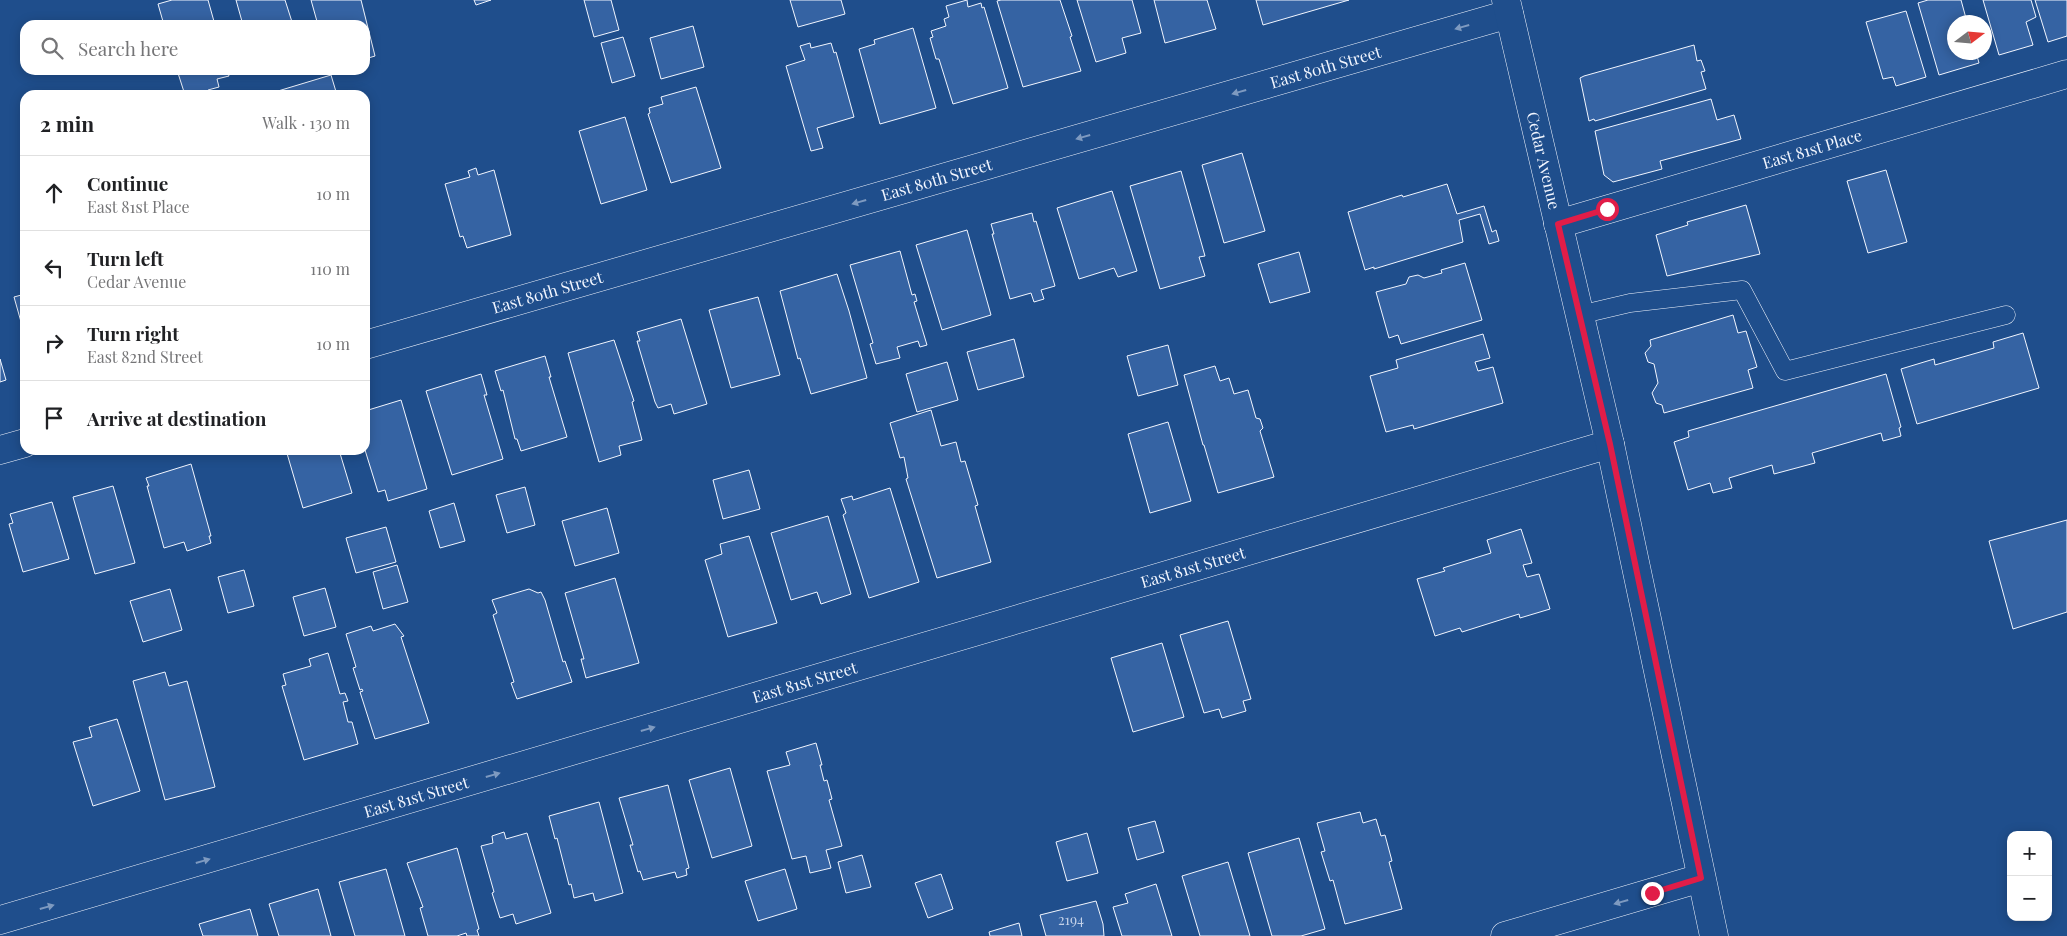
<!DOCTYPE html>
<meta charset="utf-8">
<style>
:root{--surface:#fff;--page:#f2f2f2;--text:#202124;--muted:#757577;--line:#e0e0e0}
body{margin:0;font-family:"Playfair Display",serif;background:var(--page);color:var(--text)}
.controls{position:absolute;right:15px;bottom:15px;display:grid;overflow:hidden;border-radius:10px;box-shadow:0 2px 12px #0003}
.controls button{width:45px;height:45px;display:grid;place-items:center;padding:0;border:0;border-bottom:1px solid var(--line);background:var(--surface);color:var(--text);font:25px sans-serif}
.compass{position:absolute;left:1947px;top:15px;width:45px;height:45px;border-radius:50%;background:var(--surface);box-shadow:0 2px 12px #0003;rotate:74deg}
.stop{position:absolute;width:15px;height:15px;margin:-11px;border:4px solid #e11d48;border-radius:50%;background:#fff}
.stop.end{background:#e11d48;border-color:#fff;box-shadow:0 1px 5px #0008}
.list{margin:0;padding:0;list-style:none}
h2{display:flex;justify-content:space-between;align-items:center;height:65px;margin:0;padding:0 20px;font-size:21px}
h2 small{font-size:16px;font-weight:400;color:var(--muted)}
.list li{display:grid;grid-template-columns:32px 1fr auto;gap:15px;align-items:center;box-sizing:border-box;height:75px;padding:0 20px;border-top:1px solid var(--line)}
.list b{display:block;font-size:19px;white-space:nowrap}
.list p{margin:0;font-size:16px;white-space:nowrap;color:var(--muted)}
.list em{font-size:16px;font-style:normal;color:var(--muted)}
.icon{flex:none;width:28px;height:28px;fill:none;stroke:currentColor;stroke-width:2;stroke-linecap:round;stroke-linejoin:round}
.map{position:relative;flex:none;width:2067px;height:936px;overflow:hidden}
.search{position:absolute;background:var(--surface);box-shadow:0 2px 12px #0003;left:20px;top:20px;width:350px;height:55px;display:flex;align-items:center;gap:12px;box-sizing:border-box;padding:0 18px;border-radius:15px;color:var(--muted);font-size:19px}
.panel{position:absolute;background:var(--surface);box-shadow:0 2px 12px #0003;left:20px;top:90px;width:350px;height:365px;border-radius:15px}
.map>svg:first-child{display:block}
.building{fill:#3563a3;stroke:#f2f6ff}
.lines{fill:none;stroke-linecap:round;stroke-linejoin:round}
.lane-casing{stroke:#f2f6ff;stroke-width:19}
.street-casing{stroke:#f2f6ff;stroke-width:29}
.secondary-casing{stroke:#f2f6ff;stroke-width:29}
.lane{stroke:#1f4e8c;stroke-width:18}
.street{stroke:#1f4e8c;stroke-width:28}
.secondary{stroke:#1f4e8c;stroke-width:28}
.oneway{fill:#7e9ac0}
.route{stroke:#e11d48;stroke-width:6}
.labels{text-anchor:middle;stroke-width:4;stroke-linejoin:round;paint-order:stroke}
.number-label{font-size:14px;fill:#c3d1e8}
.street-label{font-size:16px;fill:#f2f6ff;stroke:#1f4e8c}
</style>
<div class="map">
<svg width="2067" height="936" viewBox="0 0 2067 936">
<rect width="100%" height="100%" fill="#1f4e8c"/>
<g class="building">
<polygon points="172,0 208,0 215,25 219,25 164,25 158,4"/>
<polygon points="236,0 285,0 293,25 243,25"/>
<polygon points="311,0 361,0 375,56 365,59 365,25 318,25"/>
<polygon points="474,0 491,0 476,5"/>
<polygon points="584,0 611,0 619,30 594,37"/>
<polygon points="790,0 841,0 845,14 798,27"/>
<polygon points="967,0 968,7 981,3 982,8 984,7 1008,88 953,104 939,59 936,59 930,38 933,37 931,31 946,26 944,19 949,17 946,6"/>
<polygon points="1001,0 1060,0 1072,36 1070,37 1081,71 1023,87 997,1"/>
<polygon points="1077,0 1132,0 1141,33 1122,38 1126,53 1096,62"/>
<polygon points="1154,0 1207,0 1216,29 1165,43"/>
<polygon points="1256,0 1349,0 1263,25"/>
<polygon points="1928,0 1961,0 1967,22 1954,22 1954,52 1976,52 1979,63 1939,75 1918,3"/>
<polygon points="1983,0 2031,0 2036,17 2026,22 2033,45 1999,55"/>
<polygon points="2035,0 2067,0 2067,36 2048,42"/>
<polygon points="1906,11 1926,77 1896,86 1893,77 1883,79 1866,22"/>
<polygon points="693,26 704,67 661,79 650,38"/>
<polygon points="913,28 936,108 880,124 859,49 875,44 874,40"/>
<polygon points="623,37 635,76 612,83 601,43"/>
<polygon points="810,43 811,48 831,43 834,53 836,52 854,117 817,128 823,148 811,151 786,66 805,60 800,46"/>
<polygon points="1694,45 1697,61 1701,60 1705,71 1701,72 1706,89 1595,121 1594,119 1589,121 1580,78 1584,76"/>
<polygon points="177,70 227,70 229,76 217,79 219,87 208,90 209,95 185,95"/>
<polygon points="331,75 337,95 280,95 278,91"/>
<polygon points="696,87 721,168 671,183 648,114 650,113 649,108 663,104 661,97"/>
<polygon points="1711,99 1717,120 1734,115 1741,139 1660,161 1662,169 1613,182 1604,175 1595,131"/>
<polygon points="625,117 647,190 601,204 579,131"/>
<polygon points="1242,153 1265,231 1224,243 1202,165"/>
<polygon points="476,168 478,175 494,170 511,235 467,248 463,236 460,237 445,184 470,177 468,171"/>
<polygon points="1886,170 1907,242 1868,253 1847,181"/>
<polygon points="1181,171 1205,256 1199,257 1205,276 1160,289 1130,186"/>
<polygon points="1447,184 1457,214 1484,206 1492,232 1496,230 1499,241 1489,244 1480,214 1459,220 1463,242 1374,269 1374,267 1365,270 1348,212 1402,195 1403,197"/>
<polygon points="1112,191 1137,271 1118,277 1114,268 1079,279 1057,208"/>
<polygon points="1746,205 1760,254 1667,276 1656,235 1688,225 1687,222"/>
<polygon points="1032,213 1034,222 1036,221 1055,286 1041,290 1044,299 1034,302 1031,293 1010,299 992,234 994,234 991,224"/>
<polygon points="967,230 991,315 942,330 916,245"/>
<polygon points="900,251 912,295 915,294 917,301 914,302 927,345 920,347 918,341 897,347 900,358 876,364 870,344 873,343 850,265"/>
<polygon points="1299,252 1310,292 1270,303 1258,264"/>
<polygon points="1465,263 1482,320 1401,344 1398,335 1389,338 1376,292 1406,284 1409,277 1418,275 1424,278 1442,273 1441,270"/>
<polygon points="837,274 849,311 867,378 811,394 800,358 798,359 780,291"/>
<polygon points="25,294 25,336 14,297"/>
<polygon points="758,297 780,375 731,388 709,310"/>
<polygon points="1733,315 1738,333 1746,331 1757,367 1748,370 1753,388 1664,413 1662,405 1656,403 1652,393 1658,383 1654,364 1648,362 1645,353 1651,346 1650,340"/>
<polygon points="681,319 707,404 674,414 671,404 658,408 655,402 637,341 640,341 637,332"/>
<polygon points="2023,333 2039,388 1917,424 1901,369 1934,359 1935,365 1994,348 1993,342"/>
<polygon points="1483,334 1490,358 1475,362 1478,371 1493,367 1503,403 1414,429 1413,425 1386,432 1370,376 1398,368 1396,360"/>
<polygon points="1014,339 1024,377 978,390 967,352"/>
<polygon points="614,340 634,401 632,402 642,440 619,446 621,455 599,462 568,353"/>
<polygon points="1168,345 1178,385 1138,396 1127,356"/>
<polygon points="545,356 551,377 549,377 567,437 521,451 517,439 515,439 503,390 501,391 495,371"/>
<polygon points="0,359 6,380 0,382"/>
<polygon points="947,362 958,400 917,412 906,374"/>
<polygon points="1215,366 1220,381 1229,378 1234,394 1248,390 1256,418 1260,419 1263,428 1260,431 1274,477 1218,493 1204,445 1203,445 1184,375"/>
<polygon points="481,374 487,395 484,395 503,459 452,475 426,391"/>
<polygon points="1886,374 1901,427 1899,428 1901,436 1883,441 1881,433 1812,453 1815,463 1774,474 1772,465 1729,478 1732,488 1713,493 1710,483 1688,490 1674,442 1689,437 1688,431"/>
<polygon points="401,400 427,489 388,501 385,490 378,492 365,450 365,411"/>
<polygon points="931,410 941,446 956,442 961,462 965,461 978,505 975,506 991,562 937,578 906,479 908,478 904,457 900,458 890,423"/>
<polygon points="1168,422 1191,501 1150,513 1128,434"/>
<polygon points="286,450 339,450 352,493 303,508"/>
<polygon points="191,464 211,536 209,536 211,543 187,551 184,542 164,548 147,486 149,486 146,478"/>
<polygon points="749,470 760,509 723,519 713,480"/>
<polygon points="113,486 135,563 95,574 73,497"/>
<polygon points="525,487 535,525 507,533 496,495"/>
<polygon points="890,488 919,582 869,598 843,515 846,513 841,499 852,496 853,500"/>
<polygon points="52,502 69,559 23,572 9,524 13,523 10,514"/>
<polygon points="454,503 465,541 440,548 429,511"/>
<polygon points="607,508 619,553 575,566 562,521"/>
<polygon points="828,516 851,594 821,604 817,592 791,600 771,533"/>
<polygon points="2067,520 2067,612 2013,629 1989,541"/>
<polygon points="386,527 396,562 356,573 346,538"/>
<polygon points="1521,529 1532,563 1523,565 1527,577 1539,574 1550,609 1520,618 1519,614 1462,632 1460,628 1435,636 1417,579 1445,571 1443,568 1491,553 1487,540"/>
<polygon points="749,536 777,623 728,637 705,560 722,554 720,544"/>
<polygon points="397,565 408,602 383,609 373,572"/>
<polygon points="244,570 254,606 228,613 218,577"/>
<polygon points="615,578 639,663 586,678 581,659 584,659 565,593"/>
<polygon points="325,588 336,627 304,636 293,597"/>
<polygon points="170,589 182,630 143,642 130,601"/>
<polygon points="529,589 538,593 541,592 545,600 563,662 565,661 572,682 517,699 511,683 514,682 493,615 497,613 492,600"/>
<polygon points="1228,621 1251,699 1243,701 1246,711 1222,718 1219,709 1204,713 1180,635"/>
<polygon points="395,624 404,636 401,637 429,723 375,739 360,692 363,691 362,689 360,690 353,668 356,667 346,634 371,626 373,631"/>
<polygon points="1162,643 1184,717 1133,732 1111,658"/>
<polygon points="328,653 340,694 345,693 348,701 343,702 348,722 352,722 358,744 304,760 282,686 286,685 283,674 311,666 309,659"/>
<polygon points="165,672 169,686 187,681 215,787 165,800 133,681"/>
<polygon points="117,719 140,791 93,806 73,742 92,737 89,727"/>
<polygon points="816,743 822,765 820,765 824,781 827,780 832,799 829,800 842,846 826,850 831,868 810,873 806,856 792,859 767,771 790,765 786,752"/>
<polygon points="730,768 752,846 712,858 689,780"/>
<polygon points="668,785 689,868 686,869 687,875 677,878 675,872 643,880 640,871 638,872 630,845 633,845 619,798"/>
<polygon points="599,802 623,893 595,901 593,893 574,898 571,884 569,885 557,838 555,839 549,816"/>
<polygon points="1360,812 1363,823 1376,819 1381,836 1385,835 1392,861 1389,862 1402,909 1345,924 1333,880 1330,881 1321,852 1325,851 1317,823"/>
<polygon points="1155,821 1164,852 1137,860 1128,828"/>
<polygon points="504,832 506,839 527,833 551,913 516,924 513,914 500,918 492,893 494,892 481,846 493,843 492,836"/>
<polygon points="1087,833 1098,873 1067,881 1056,842"/>
<polygon points="1299,838 1325,929 1301,936 1272,936 1248,853"/>
<polygon points="457,848 479,929 477,930 479,936 467,936 466,933 457,936 428,936 420,908 423,907 407,863"/>
<polygon points="862,855 871,887 846,893 838,862"/>
<polygon points="1228,862 1250,936 1200,936 1182,876"/>
<polygon points="386,869 405,936 355,936 339,882"/>
<polygon points="785,869 797,909 758,921 745,881"/>
<polygon points="941,874 953,909 928,918 915,883"/>
<polygon points="1156,884 1172,936 1122,936 1113,907 1128,903 1125,894"/>
<polygon points="318,889 331,936 279,936 269,904"/>
<polygon points="1096,901 1103,924 1104,936 1046,936 1040,915"/>
<polygon points="250,909 258,936 203,936 199,924"/>
<polygon points="1019,923 1022,936 990,936 989,932"/>
</g>
<g class="lines">
<defs>
<polyline id="lane" points="1579,315 1630,303 1742,290 1785,371 2006,315"/>
<g id="street">
<path id="s1" d="M1558,224L2067,74"/>
<path id="s2" d="M365,345L1509,14"/>
<polyline points="0,450 25,443"/>
<path id="s3" d="M0,920L1610,444"/>
<polyline points="1505,936 1701,878"/>
</g>
<g id="secondary">
<path id="s4" d="M1506,0L1610,444L1714,936"/>
</g>
</defs>
<use href="#lane" class="lane-casing"/>
<use href="#street" class="street-casing"/>
<use href="#secondary" class="secondary-casing"/>
<use href="#lane" class="lane"/>
<use href="#street" class="street"/>
<use href="#secondary" class="secondary"/>
</g>
<defs><path id="oneway-solid" d="M-6-.8H1V-3.2L6.5 0L1 3.2V.8H-6Z" transform="scale(1.25)"/></defs>
<g class="oneway">
<use href="#oneway-solid" transform="translate(1462 27) rotate(164)"/>
<use href="#oneway-solid" transform="translate(1239 92) rotate(164)"/>
<use href="#oneway-solid" transform="translate(1083 137) rotate(164)"/>
<use href="#oneway-solid" transform="translate(859 202) rotate(164)"/>
<use href="#oneway-solid" transform="translate(648 729) rotate(-16)"/>
<use href="#oneway-solid" transform="translate(493 775) rotate(-16)"/>
<use href="#oneway-solid" transform="translate(203 861) rotate(-16)"/>
<use href="#oneway-solid" transform="translate(1621 902) rotate(164)"/>
<use href="#oneway-solid" transform="translate(47 907) rotate(-16)"/>
</g>
<g class="lines">
<polyline class="route" points="1607,209 1558,224 1610,444 1701,878 1652,893"/>
</g>
<g class="labels">
<g class="number-label">
<text x="1071" y="925">2194</text>
</g>
<g class="street-label">
<text dy="6" stroke="none"><textPath href="#s2" startOffset="1000">East 80th Street</textPath></text>
<text dy="6" stroke="none"><textPath href="#s1" startOffset="265">East 81st Place</textPath></text>
<text dy="6" stroke="none"><textPath href="#s4" startOffset="165">Cedar Avenue</textPath></text>
<text dy="6" stroke="none"><textPath href="#s2" startOffset="595">East 80th Street</textPath></text>
<text dy="6" stroke="none"><textPath href="#s2" startOffset="190">East 80th Street</textPath></text>
<text dy="6" stroke="none"><textPath href="#s3" startOffset="1244">East 81st Street</textPath></text>
<text dy="6" stroke="none"><textPath href="#s3" startOffset="839">East 81st Street</textPath></text>
<text dy="6" stroke="none"><textPath href="#s3" startOffset="434">East 81st Street</textPath></text>
</g>
</g>
</svg>
<div class="controls">
<button>+</button>
<button>−</button>
</div>
<svg class="compass" viewBox="-18 -18 36 36"><path d="M0-13l5 13h-10z" fill="#e53935"/><path d="M0 13l5-13h-10z" fill="#757577"/></svg>
<div class="stop" style="left:1607px;top:209px"></div>
<div class="stop end" style="left:1652px;top:893px"></div>
<div class="search"><svg class="icon" aria-label="search" viewBox="0 0 24 24"><circle cx="10" cy="10" r="6"/><path d="M15 15l6 6"/></svg>Search here</div>
<section class="panel">
<h2>2 min<small>Walk · 130 m</small></h2>
<ul class="list">
<li><svg class="icon" aria-label="ahead" viewBox="0 0 24 24"><path d="M12 20V5M6 11l6-6 6 6"/></svg><div><b>Continue</b><p>East 81st Place</p></div><em>10 m</em></li>
<li><svg class="icon" aria-label="left" viewBox="0 0 24 24"><path d="M17 20v-9H6M10 6l-5 5 5 5"/></svg><div><b>Turn left</b><p>Cedar Avenue</p></div><em>110 m</em></li>
<li><svg class="icon" aria-label="right" viewBox="0 0 24 24"><path d="M7 20v-9h11M14 6l5 5-5 5"/></svg><div><b>Turn right</b><p>East 82nd Street</p></div><em>10 m</em></li>
<li><svg class="icon" aria-label="arrive" viewBox="0 0 24 24"><path d="M6 21V4h12l-3 4 3 4H6"/></svg><div><b>Arrive at destination</b></div></li>
</ul>
</section>
</div>
